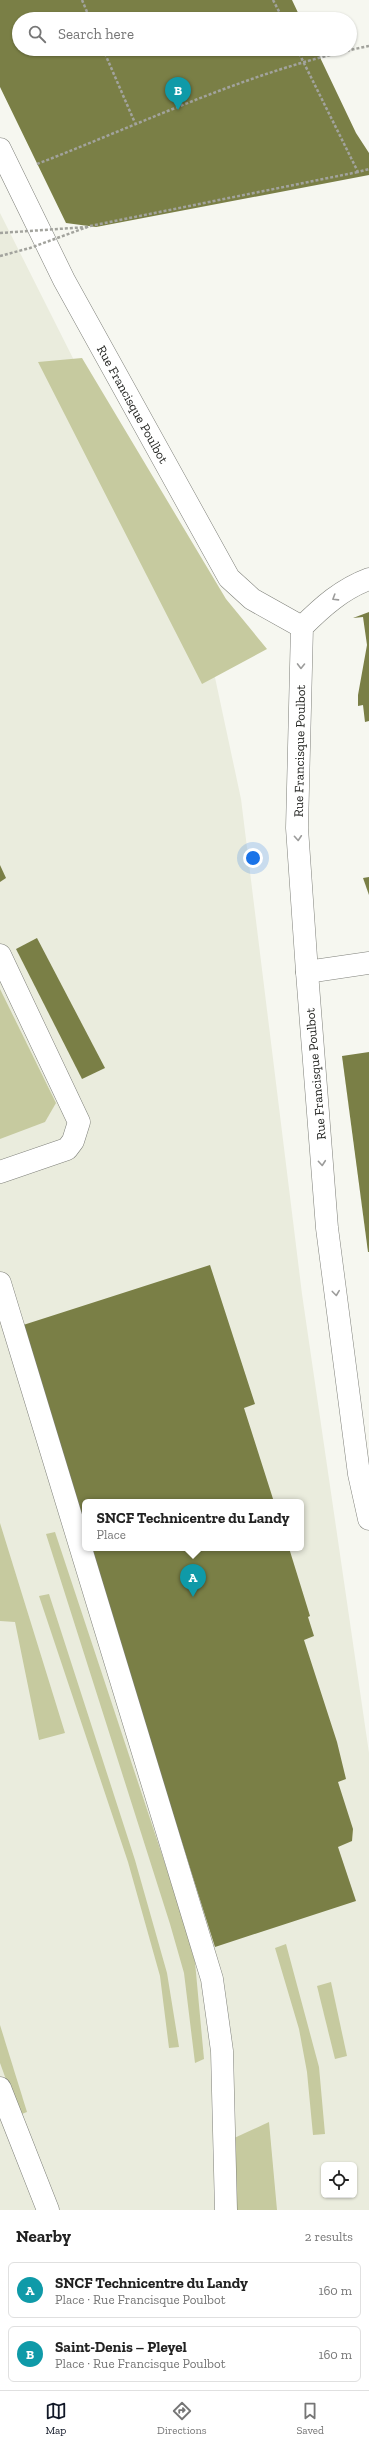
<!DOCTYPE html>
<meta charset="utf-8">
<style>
:root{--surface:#fff;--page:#f6f6f6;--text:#222;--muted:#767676;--line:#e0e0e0;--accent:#111827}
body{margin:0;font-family:"Zilla Slab",serif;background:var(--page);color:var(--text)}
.controls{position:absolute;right:12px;bottom:12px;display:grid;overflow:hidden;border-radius:6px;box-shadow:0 1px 3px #0004}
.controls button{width:36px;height:36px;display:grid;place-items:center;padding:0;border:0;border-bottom:1px solid var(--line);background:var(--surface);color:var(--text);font:20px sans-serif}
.you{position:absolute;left:253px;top:858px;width:14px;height:14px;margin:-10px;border:3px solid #fff;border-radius:50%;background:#1a73e8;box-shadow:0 0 0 6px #1a73e833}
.badge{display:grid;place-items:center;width:26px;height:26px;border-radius:50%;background:var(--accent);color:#fff;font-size:13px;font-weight:700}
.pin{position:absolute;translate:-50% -33px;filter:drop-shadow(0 1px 2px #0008)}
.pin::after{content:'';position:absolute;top:21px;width:14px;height:12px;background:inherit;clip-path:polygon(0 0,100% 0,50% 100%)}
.popup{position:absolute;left:82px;top:1499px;width:222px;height:52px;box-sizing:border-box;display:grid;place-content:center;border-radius:6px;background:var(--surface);filter:drop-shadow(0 1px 3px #0005);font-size:13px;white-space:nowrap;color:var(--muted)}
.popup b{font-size:15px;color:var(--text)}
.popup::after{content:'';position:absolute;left:50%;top:100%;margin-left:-8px;border:8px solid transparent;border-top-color:var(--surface)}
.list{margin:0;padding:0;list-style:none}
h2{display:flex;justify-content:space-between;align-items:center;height:52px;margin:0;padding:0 16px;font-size:17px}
h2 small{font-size:13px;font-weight:400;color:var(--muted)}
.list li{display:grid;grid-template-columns:26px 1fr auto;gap:12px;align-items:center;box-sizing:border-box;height:56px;margin:0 8px 8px;padding:0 8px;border:1px solid var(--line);border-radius:6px}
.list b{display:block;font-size:15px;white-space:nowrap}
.list p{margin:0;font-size:13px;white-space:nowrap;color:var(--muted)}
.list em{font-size:13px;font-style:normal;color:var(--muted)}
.icon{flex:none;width:22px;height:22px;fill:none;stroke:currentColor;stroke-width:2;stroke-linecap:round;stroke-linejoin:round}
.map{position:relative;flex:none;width:369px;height:2210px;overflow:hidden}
.search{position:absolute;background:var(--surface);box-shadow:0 1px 3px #0004;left:12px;right:12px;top:12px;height:44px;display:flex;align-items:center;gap:10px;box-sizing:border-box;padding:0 14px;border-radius:22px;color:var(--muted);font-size:15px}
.sheet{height:180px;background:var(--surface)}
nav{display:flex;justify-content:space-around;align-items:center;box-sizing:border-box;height:56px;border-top:1px solid var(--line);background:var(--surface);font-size:11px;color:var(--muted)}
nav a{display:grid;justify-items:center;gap:2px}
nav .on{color:var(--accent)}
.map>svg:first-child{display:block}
.built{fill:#eaecdd;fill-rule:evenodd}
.green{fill:#c6ca9f}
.building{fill:#7a7f46}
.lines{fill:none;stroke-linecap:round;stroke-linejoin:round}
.minor-casing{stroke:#7f807a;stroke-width:23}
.path{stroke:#a2a39d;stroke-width:2.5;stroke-dasharray:3 2;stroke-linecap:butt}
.minor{stroke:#fff;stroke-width:22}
.path-bridge{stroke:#a2a39d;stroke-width:2.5;stroke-dasharray:3 2;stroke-linecap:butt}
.oneway{stroke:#9c9c9b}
.labels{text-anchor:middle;stroke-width:4;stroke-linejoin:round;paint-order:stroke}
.street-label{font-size:13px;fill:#232421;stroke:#fff}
</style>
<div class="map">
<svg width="369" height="2210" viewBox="0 0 369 2210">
<rect width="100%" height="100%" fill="#f6f7f0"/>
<path class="built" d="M0,213L99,410L189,556L241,799L302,1294L369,1753V2210H0ZM85,1502H301V1548H85ZM324,2165H354V2195H324Z"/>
<g class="green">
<polygon points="82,358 226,599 267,649 202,684 38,362"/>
<polygon points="0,989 56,1103 45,1122 0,1139"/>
<polygon points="0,1523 65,1733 39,1740 15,1622 0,1621"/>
<polygon points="55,1532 182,1915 195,1962 204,2059 195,2063 184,1973 170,1924 46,1534"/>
<polygon points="49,1594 135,1860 167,1973 179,2047 169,2048 160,1976 128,1862 39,1596"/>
<polygon points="286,1944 319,2067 325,2134 313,2135 307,2072 299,2029 275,1948"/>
<polygon points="331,1982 347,2056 335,2059 317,1986"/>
<polygon points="0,2025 27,2112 19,2115 0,2063"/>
<polygon points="269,2122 277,2210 233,2210 232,2139"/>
</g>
<g class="building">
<polygon points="0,0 292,0 301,19 19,19 19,49 316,49 356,133 369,153 369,175 96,227 66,223 0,87"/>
<polygon points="369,612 369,721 365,722 363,705 358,706 358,695 367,645 363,617 353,618"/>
<polygon points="0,865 6,878 0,882"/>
<polygon points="369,877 369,895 363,878"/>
<polygon points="37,938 105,1068 82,1079 16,949"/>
<polygon points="369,1052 369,1252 368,1252 342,1056"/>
<polygon points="210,1265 255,1404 244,1408 274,1502 85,1502 85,1535 17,1327"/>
<polygon points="89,1548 289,1548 310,1616 308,1617 314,1636 304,1640 337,1742 346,1779 338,1782 353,1829 352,1841 338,1847 356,1901 215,1947"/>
</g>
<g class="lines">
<defs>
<g id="minor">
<polyline points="0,149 64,280 229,578 252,599 302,627"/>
<path d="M369,579C342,589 322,607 302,627L297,828L307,972L327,1228L359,1474L369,1519"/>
<polyline points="0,955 79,1122 73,1141 67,1149 0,1172"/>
<polyline points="307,972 369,963"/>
<polyline points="0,1283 212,1979 222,2051 226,2210"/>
<polyline points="0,2088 48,2210"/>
</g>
</defs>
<use href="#minor" class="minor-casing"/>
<g class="path">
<polyline points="82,0 90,19"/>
<polyline points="273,0 283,19"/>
<polyline points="103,49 135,123"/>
<polyline points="297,49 358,172 369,169"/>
<path d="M37,164C146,122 254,69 369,46"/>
<polyline points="90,226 358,172"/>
</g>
<use href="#minor" class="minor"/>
<g class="path-bridge">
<polyline points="0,233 87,227"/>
<polyline points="0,256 30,248 90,226"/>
</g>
</g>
<defs><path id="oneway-chevron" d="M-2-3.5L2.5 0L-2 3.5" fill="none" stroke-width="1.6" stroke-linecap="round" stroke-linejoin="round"/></defs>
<g class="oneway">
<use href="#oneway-chevron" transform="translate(335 598) rotate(148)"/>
<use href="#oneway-chevron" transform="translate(301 666) rotate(91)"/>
<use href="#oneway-chevron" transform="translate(298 838) rotate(86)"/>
<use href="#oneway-chevron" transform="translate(322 1163) rotate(85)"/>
<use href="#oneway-chevron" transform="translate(336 1293) rotate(83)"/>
</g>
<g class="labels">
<g class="street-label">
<text transform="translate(133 404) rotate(61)" y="5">Rue Francisque Poulbot</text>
<text transform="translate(299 751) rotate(-89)" y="5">Rue Francisque Poulbot</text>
<text transform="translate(315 1074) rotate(-95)" y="5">Rue Francisque Poulbot</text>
</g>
</g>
</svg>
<div class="controls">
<button><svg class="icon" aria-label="locate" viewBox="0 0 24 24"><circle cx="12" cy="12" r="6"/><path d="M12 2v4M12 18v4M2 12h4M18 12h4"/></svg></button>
</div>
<div class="you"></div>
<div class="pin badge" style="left:193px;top:1597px;background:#0f9aa8">A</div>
<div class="popup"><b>SNCF Technicentre du Landy</b>Place</div>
<div class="pin badge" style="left:178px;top:110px;background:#0f9aa8">B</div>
<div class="search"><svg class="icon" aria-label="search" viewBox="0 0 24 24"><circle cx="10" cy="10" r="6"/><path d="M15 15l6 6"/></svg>Search here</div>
</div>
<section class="sheet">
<h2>Nearby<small>2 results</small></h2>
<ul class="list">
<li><span class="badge" style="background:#0f9aa8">A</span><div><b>SNCF Technicentre du Landy</b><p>Place · Rue Francisque Poulbot</p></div><em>160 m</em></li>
<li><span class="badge" style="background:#0f9aa8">B</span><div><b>Saint-Denis – Pleyel</b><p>Place · Rue Francisque Poulbot</p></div><em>160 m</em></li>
</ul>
</section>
<nav>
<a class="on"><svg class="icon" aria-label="map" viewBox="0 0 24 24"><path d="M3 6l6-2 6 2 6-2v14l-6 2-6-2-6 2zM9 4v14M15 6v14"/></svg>Map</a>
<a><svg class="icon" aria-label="directions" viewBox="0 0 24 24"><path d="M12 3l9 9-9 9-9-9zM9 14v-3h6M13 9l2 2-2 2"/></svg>Directions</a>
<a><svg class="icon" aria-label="saved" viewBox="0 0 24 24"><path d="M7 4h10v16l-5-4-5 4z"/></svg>Saved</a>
</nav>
